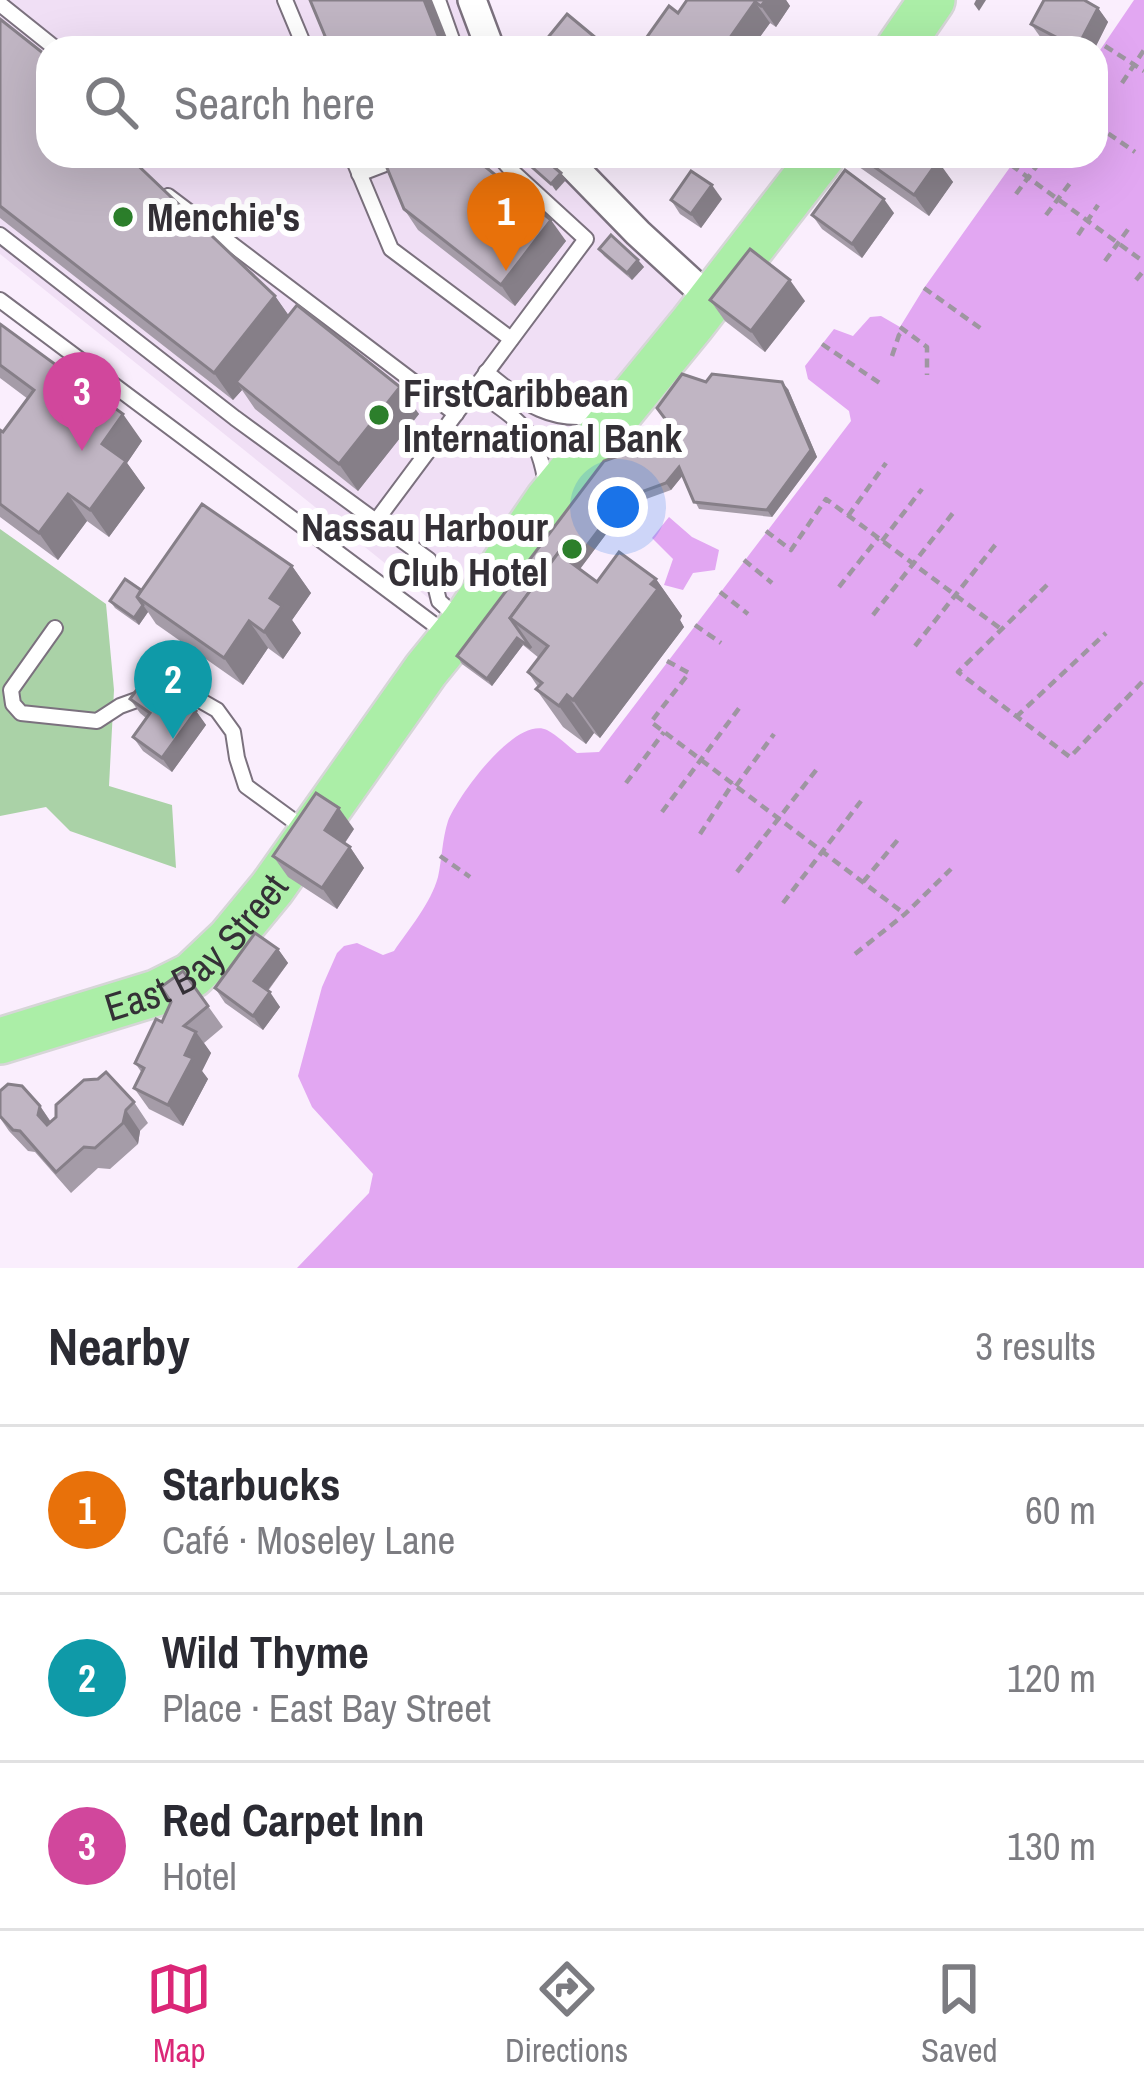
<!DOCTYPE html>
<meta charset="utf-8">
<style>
:root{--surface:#fff;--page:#f2f2f3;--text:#2b2b33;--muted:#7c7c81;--line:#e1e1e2;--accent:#db2777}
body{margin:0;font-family:"Archivo Narrow",sans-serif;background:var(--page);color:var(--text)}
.you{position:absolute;left:618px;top:507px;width:42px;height:42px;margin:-30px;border:9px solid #fff;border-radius:50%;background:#1a73e8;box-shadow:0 0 0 18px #1a73e833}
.badge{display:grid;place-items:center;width:78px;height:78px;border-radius:50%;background:var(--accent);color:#fff;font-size:39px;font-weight:700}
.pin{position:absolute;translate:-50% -99px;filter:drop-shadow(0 3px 6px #0008)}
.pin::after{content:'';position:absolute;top:63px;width:42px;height:36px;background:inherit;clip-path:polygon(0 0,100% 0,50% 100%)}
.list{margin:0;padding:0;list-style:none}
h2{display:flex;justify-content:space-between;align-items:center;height:156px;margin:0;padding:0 48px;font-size:51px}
h2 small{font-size:39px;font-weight:400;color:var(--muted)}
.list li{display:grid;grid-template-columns:78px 1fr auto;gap:36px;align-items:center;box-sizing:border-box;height:168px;padding:0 48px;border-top:3px solid var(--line)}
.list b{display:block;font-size:45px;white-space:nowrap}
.list p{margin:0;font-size:39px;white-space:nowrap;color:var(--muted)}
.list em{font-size:39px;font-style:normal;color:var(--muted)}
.icon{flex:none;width:66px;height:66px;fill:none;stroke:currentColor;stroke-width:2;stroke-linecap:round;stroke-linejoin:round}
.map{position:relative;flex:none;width:1144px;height:1268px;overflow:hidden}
.search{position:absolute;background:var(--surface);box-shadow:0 12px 48px #0002;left:36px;right:36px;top:36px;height:132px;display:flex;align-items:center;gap:30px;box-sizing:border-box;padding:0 42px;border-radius:36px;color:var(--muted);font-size:45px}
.sheet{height:660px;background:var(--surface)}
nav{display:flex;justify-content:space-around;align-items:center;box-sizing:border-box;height:168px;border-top:3px solid var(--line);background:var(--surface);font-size:33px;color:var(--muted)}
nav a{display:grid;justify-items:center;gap:6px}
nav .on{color:var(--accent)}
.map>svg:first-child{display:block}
.built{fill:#f0dff5}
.green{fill:#aad2a7}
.water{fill:#e2a7f2}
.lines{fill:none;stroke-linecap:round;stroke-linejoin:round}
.service-casing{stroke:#7b717e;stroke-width:18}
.minor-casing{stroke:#7b717e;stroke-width:32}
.trunk-casing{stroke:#d6d6d7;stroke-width:50}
.path{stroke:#9e96a1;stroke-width:4.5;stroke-dasharray:9 6;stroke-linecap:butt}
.service{stroke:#fff;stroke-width:14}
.minor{stroke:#fff;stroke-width:27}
.trunk{stroke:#abeea7;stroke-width:45}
.wall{fill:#a59ca8}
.shaded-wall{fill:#867f88}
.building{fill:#c0b5c3;stroke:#867f88;stroke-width:3}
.poi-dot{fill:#2c7f2b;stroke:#fff;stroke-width:4.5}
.labels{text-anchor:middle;stroke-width:12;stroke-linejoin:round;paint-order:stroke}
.poi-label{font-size:39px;font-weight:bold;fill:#343036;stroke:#fff;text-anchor:start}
.street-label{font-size:39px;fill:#343036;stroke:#fff}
</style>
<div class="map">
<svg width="1144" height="1268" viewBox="0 0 1144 1268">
<rect width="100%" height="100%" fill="#faeefd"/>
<polygon class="built" points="0,0 461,0 479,48 48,48 48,156 543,156 688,297 442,609 0,254"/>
<polygon class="green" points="0,529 106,604 114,690 109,786 172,805 176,868 70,831 46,807 0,816"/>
<g class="water">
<path d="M1134,0H1144V1268H297L369,1193L373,1174L312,1107L298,1076L322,987L337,953L344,946L357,943L383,955L394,951C409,929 431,903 438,877C442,859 442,840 448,821C458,796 515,716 547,730C557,735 568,746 577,753L599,752L851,421L849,411L808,379L805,366L834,329L853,336L870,317L881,316L900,327L924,288L1018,156H1096V56Z"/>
<polygon points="669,517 692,537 719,550 715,570 693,573 683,590 664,585 673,559 652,538"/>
</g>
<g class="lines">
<defs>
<g id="service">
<polyline points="285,0 305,48"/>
<polyline points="438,0 455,48"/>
<polyline points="0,4 55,48"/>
<polyline points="352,156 391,249 511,339"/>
<polyline points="359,174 406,156"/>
<polyline points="168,196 456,414"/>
<polyline points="0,235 235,418 429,560 439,601 460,620"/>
<polyline points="0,300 448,635"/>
<path d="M486,372C524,403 552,426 604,414"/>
<path d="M474,389C517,420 538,428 546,485"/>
<polyline points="376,521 586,239 514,173 499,156"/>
<polyline points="55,628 11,690 13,704 21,713 97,721 120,706 167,689 196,698 217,710 233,732 237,758 246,786 306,830"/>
</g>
<g id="minor">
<polyline points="472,0 490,48"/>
<polyline points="563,156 638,233 711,300"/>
</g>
<g id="trunk">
<polyline points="899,48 932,0"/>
<path id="s1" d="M0,1041L156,993L192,975L230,939L272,888L426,670L464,623L548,500L692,324L822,156"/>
</g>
</defs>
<use href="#service" class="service-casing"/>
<use href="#minor" class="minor-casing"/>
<use href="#trunk" class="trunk-casing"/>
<g class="path">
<polyline points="1105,46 1144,71"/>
<polyline points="1122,83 1144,50"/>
<polyline points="1096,125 1135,152"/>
<polyline points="1011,165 1144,262"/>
<polyline points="1016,194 1041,160"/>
<polyline points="1046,215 1070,183"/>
<polyline points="1078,235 1098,205"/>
<polyline points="1105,261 1129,228"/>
<polyline points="1136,280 1144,270"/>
<polyline points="924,288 983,330"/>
<polyline points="900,327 927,347 927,375"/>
<polyline points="822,344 884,386"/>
<polyline points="892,356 899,335 904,330"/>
<polyline points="848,516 886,463"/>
<polyline points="766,531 791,550 826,499 1001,629"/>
<polyline points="882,541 922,489"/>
<polyline points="744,560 772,583"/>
<polyline points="1047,585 958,672 1070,757 1144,680"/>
<polyline points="839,587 878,538"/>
<polyline points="720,592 748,614"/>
<polyline points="873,615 953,513"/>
<polyline points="695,625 721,643"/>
<polyline points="915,646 996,544"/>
<polyline points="667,661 689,673 651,722 905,914"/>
<polyline points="1016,717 1106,633"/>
<polyline points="626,783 664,732"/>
<polyline points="736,786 774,734"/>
<polyline points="662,812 740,707"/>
<polyline points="700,834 733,783"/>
<polyline points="440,856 470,877"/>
<polyline points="737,872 817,769"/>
<polyline points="863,882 901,836"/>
<polyline points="783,903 861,801"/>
<polyline points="855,954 905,914 951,869"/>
</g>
<use href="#service" class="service"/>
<use href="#minor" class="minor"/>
<use href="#trunk" class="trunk"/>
</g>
<g class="wall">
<polygon points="687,0 786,0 790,6 776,27 770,23 752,48 655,48 647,37 678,13"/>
<polygon points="1098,8 1108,22 1095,48 1060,48 1041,38 1031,24"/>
<polygon points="0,19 48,156 275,296 289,316 419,414 358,491 255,409 242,390 233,400 0,218"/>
<polygon points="403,156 478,156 482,165 566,241 515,306 418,230 404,209"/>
<polygon points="848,156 937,156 935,159 953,182 929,216 852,162"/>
<polygon points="722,199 701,228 680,214 671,200"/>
<polygon points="894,213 862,258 822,229 812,215"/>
<polygon points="599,249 638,260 644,267 632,280 604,256"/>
<polygon points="710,300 805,301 765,352 725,321"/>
<polygon points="0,324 142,441 127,463 145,488 109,537 87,521 58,560 0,517 0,430 3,432 28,399 0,378"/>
<polygon points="706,382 788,389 817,457 772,517 699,509 682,476 671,490 627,506 580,569 597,582 656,579 682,616 680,620 684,627 600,738 594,733 586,744 563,727 536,689 538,687 528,672 539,658 523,645 492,686 462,664 457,656 662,441"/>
<polygon points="292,566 311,593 292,620 301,633 283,659 268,648 243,685 156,624 148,612 139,625 115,608 110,601 141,590"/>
<polygon points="162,695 196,711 206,725 172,772 143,751 133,737 146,718 140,713 130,699"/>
<polygon points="354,829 345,843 350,847 364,868 337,909 288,877 273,856"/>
<polygon points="278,949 288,963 268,991 280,1007 263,1030 225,1003 215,988"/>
<polygon points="183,971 223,1027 204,1043 211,1053 202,1071 208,1079 183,1126 149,1109 134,1088 142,1073 135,1063 162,1022"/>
<polygon points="0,1091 40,1106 51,1122 134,1102 148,1123 140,1131 138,1144 110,1169 98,1168 71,1193 35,1152 28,1151 9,1131 0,1118"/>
</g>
<g class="shaded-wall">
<polygon points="424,0 432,0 451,48 443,48"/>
<polygon points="766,0 786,0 790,6 776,27 761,6"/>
<polygon points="976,0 986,0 979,11 974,4"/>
<polygon points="755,2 770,23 752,48 730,48 727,42"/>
<polygon points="1098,8 1108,22 1095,48 1077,48"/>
<polygon points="938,161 953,182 929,216 914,195"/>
<polygon points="561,173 566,180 556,191 551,184"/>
<polygon points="712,185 722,199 701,228 691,214"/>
<polygon points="884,199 894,213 862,258 852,244"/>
<polygon points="551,220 566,241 515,306 501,285"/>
<polygon points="638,260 644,267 632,280 627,273"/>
<polygon points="790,280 805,301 765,352 751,331"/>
<polygon points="275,296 294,323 236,382 242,390 233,400 214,373"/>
<polygon points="782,382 788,389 817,457 772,517 767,510"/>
<polygon points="400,387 419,414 358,491 339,464"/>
<polygon points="123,414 142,441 127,463 145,488 109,537 90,510 102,444"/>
<polygon points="679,467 684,474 671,490 666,483"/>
<polygon points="68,494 87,521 58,560 39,533"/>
<polygon points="622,499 627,506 571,581 566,573"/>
<polygon points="292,566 311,593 292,620 301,633 283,659 264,632 270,598"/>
<polygon points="656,579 682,616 680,620 684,627 600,738 573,700"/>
<polygon points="143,605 148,612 139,625 134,618"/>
<polygon points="249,621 268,648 243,685 224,658"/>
<polygon points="517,638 523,645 492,686 487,679"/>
<polygon points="567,695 594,733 586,744 559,706"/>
<polygon points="196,711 206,725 172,772 162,758"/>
<polygon points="339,808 354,829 339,851 325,830"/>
<polygon points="350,847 364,868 337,909 322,888"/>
<polygon points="278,949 288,963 264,995 254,981"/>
<polygon points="270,992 280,1007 263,1030 253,1016"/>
<polygon points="196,1032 211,1053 202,1071 208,1079 183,1126 168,1105 185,1055"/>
<polygon points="40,1106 54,1127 53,1136 38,1115"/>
<polygon points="126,1110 140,1131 138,1144 123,1123"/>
</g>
<g class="building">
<polygon points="310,0 424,0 443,48 330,48"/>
<polygon points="687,0 766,0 761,6 755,2 727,42 732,46 730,48 663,48 647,37 669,6 678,13"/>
<polygon points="1044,0 1084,0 1098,8 1077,48 1031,24"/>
<polygon points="567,14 602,43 598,48 544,48 541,46"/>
<polygon points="0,19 48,57 48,156 128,156 275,296 214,373 0,206"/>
<polygon points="403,156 472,156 551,220 501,285 404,209 385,163"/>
<polygon points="527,156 541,156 561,173 551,184 524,160"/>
<polygon points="859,156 931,156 938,161 914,195"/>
<polygon points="845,170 884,199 852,244 812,215"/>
<polygon points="691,171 712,185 691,214 671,200"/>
<polygon points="611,235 638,260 627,273 599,249"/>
<polygon points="750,249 790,280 751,331 710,300"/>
<polygon points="297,305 400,387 339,464 236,382"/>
<polygon points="0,324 123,414 102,444 126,461 90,510 68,494 39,533 0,504 0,430 3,432 34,390 0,365"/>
<polygon points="682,374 706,382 712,374 782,382 811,450 767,510 694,502 679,467 666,483 622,499 573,564 558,553 510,618 531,648 517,638 487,679 457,656 604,461 662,441 672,428 657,408"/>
<polygon points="202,504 292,566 270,598 282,606 264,632 249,621 224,658 137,597"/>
<polygon points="619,552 656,579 651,584 658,589 573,700 567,695 559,706 536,689 542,683 528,672 548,646 510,618 558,553 597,582"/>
<polygon points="125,579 141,590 137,597 143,605 134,618 110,601"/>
<polygon points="143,681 162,695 166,690 196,711 162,758 133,737 150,713 130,699"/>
<polygon points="316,793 339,808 325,830 350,847 322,888 273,856"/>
<polygon points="255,933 278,949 254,981 270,992 253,1016 215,988"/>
<polygon points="183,971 208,1006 184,1026 196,1032 185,1055 193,1058 168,1105 134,1088 144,1068 135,1063 156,1019 162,1022 171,1002 161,987"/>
<polygon points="106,1072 134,1102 126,1110 123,1123 95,1148 84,1147 56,1172 20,1131 13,1130 0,1116 0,1091 8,1084 22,1086 40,1106 38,1115 47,1125 56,1117 56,1105 84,1080 98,1079"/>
</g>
<g class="poi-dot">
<circle cx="123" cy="217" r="12"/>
<circle cx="379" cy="415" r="12"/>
<circle cx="572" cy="549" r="12"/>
</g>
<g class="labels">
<g class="poi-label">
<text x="147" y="231">Menchie's</text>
<text x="403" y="407">FirstCaribbean<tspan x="403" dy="45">International Bank</tspan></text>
<text x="548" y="541" text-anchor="end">Nassau Harbour<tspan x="548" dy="45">Club Hotel</tspan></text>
</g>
<g class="street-label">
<text dy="14" stroke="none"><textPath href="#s1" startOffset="222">East Bay Street</textPath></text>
</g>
</g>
</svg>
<div class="you"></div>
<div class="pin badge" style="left:506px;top:271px;background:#e8710a">1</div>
<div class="pin badge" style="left:173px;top:739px;background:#0f9aa8">2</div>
<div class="pin badge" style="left:82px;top:451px;background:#d1479c">3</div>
<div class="search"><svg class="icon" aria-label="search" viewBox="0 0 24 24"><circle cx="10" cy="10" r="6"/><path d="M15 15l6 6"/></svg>Search here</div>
</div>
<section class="sheet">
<h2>Nearby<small>3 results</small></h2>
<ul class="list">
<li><span class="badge" style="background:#e8710a">1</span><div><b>Starbucks</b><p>Café · Moseley Lane</p></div><em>60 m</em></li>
<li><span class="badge" style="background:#0f9aa8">2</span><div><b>Wild Thyme</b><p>Place · East Bay Street</p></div><em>120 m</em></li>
<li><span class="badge" style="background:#d1479c">3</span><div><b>Red Carpet Inn</b><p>Hotel</p></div><em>130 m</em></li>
</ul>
</section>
<nav>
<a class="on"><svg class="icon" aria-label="map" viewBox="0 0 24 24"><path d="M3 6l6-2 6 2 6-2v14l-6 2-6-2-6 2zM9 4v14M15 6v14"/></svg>Map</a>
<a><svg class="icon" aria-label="directions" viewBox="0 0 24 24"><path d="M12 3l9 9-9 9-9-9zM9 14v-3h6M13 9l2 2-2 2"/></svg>Directions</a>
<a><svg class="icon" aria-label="saved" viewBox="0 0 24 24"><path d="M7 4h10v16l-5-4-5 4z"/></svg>Saved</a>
</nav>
